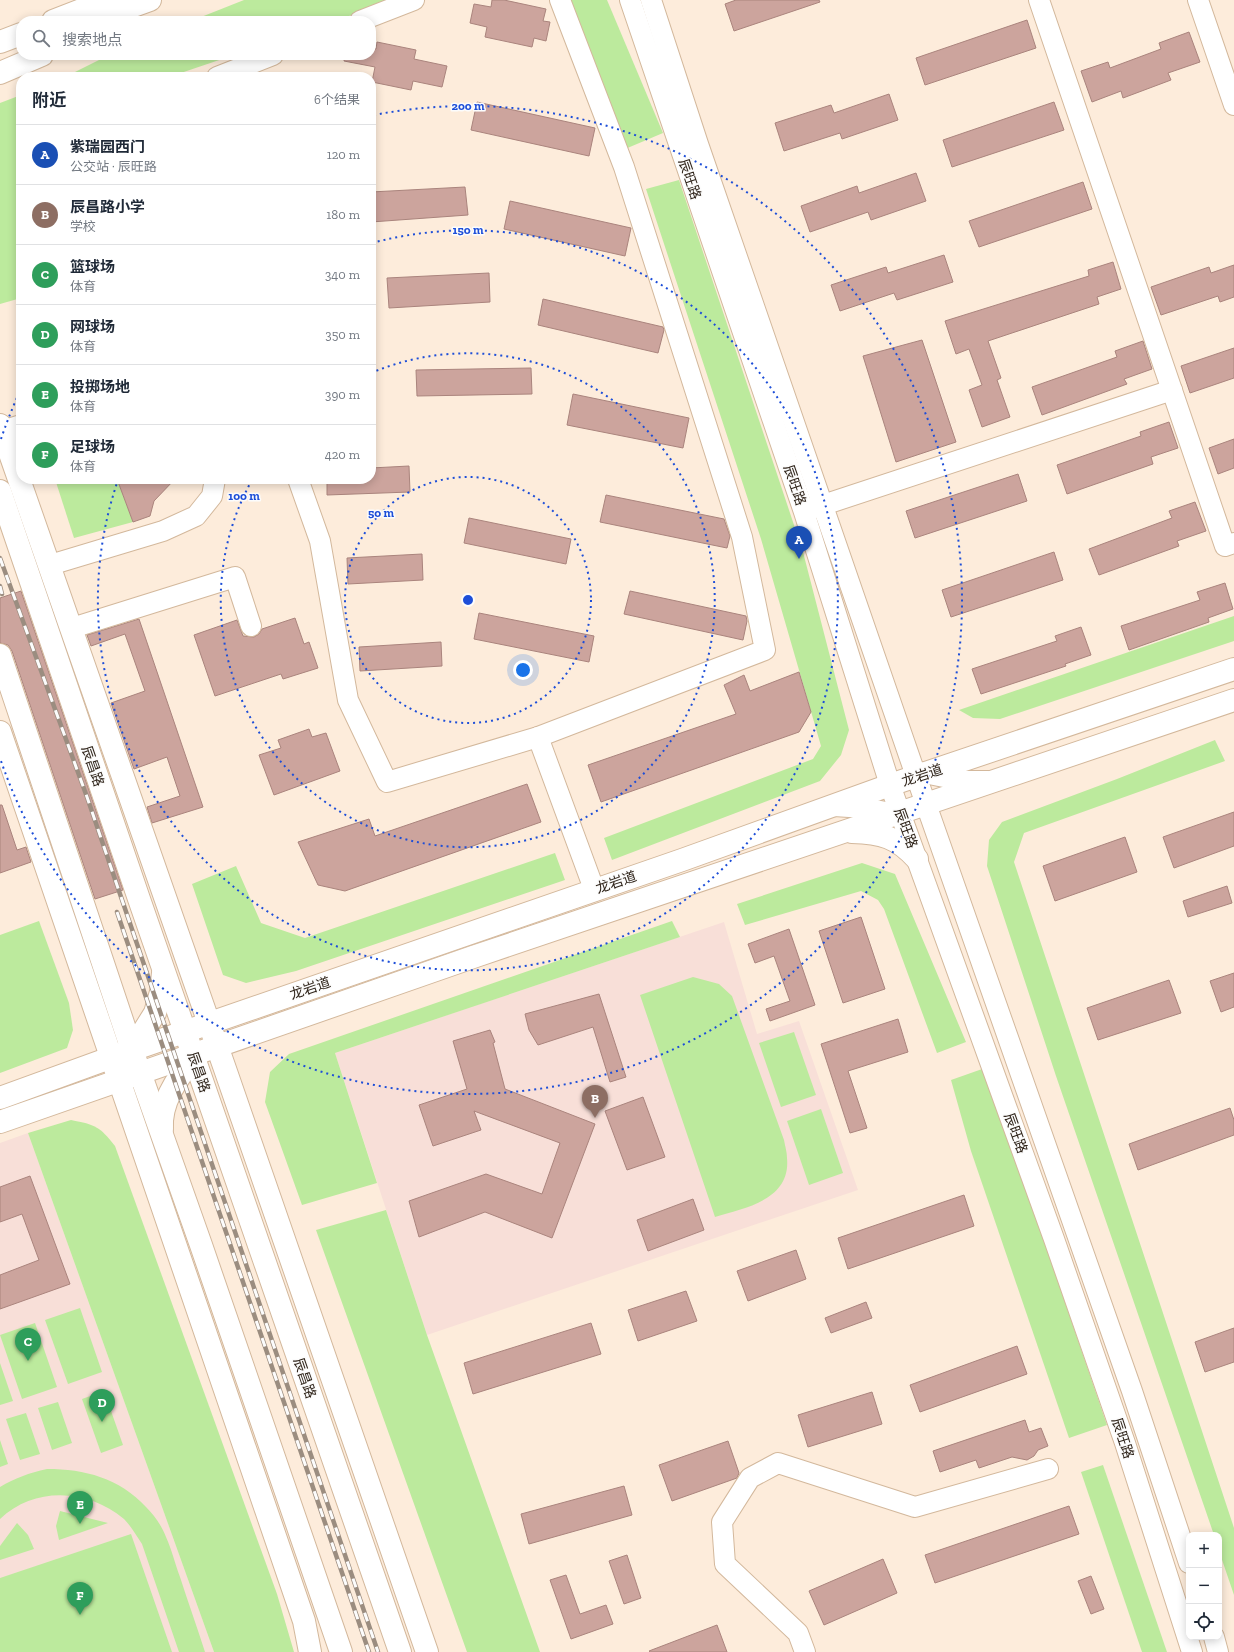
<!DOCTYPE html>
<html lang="zh">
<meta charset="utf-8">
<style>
:root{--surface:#fff;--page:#f2f2f3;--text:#1f2937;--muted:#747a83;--line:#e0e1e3;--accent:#a052c3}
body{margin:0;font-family:"Zilla Slab","Noto Sans SC",serif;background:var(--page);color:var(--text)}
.controls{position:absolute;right:12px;bottom:12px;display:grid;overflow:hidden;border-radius:8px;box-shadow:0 2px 10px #0003}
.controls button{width:36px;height:36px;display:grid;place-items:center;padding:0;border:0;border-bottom:1px solid var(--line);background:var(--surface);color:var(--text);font:20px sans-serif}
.you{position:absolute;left:523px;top:670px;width:14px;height:14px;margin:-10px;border:3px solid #fff;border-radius:50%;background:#1a73e8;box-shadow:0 0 0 6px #1a73e833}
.badge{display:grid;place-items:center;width:26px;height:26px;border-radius:50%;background:var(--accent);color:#fff;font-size:13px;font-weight:700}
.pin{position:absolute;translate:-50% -33px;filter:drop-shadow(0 1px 2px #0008)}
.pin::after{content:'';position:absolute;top:21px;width:14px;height:12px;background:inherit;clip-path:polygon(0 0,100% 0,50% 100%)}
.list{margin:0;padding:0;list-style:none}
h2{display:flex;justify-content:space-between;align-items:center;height:52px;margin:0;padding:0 16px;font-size:17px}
h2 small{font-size:13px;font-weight:400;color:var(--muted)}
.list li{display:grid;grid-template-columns:26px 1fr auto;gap:12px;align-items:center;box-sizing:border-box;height:60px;padding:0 16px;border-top:1px solid var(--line)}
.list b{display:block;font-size:15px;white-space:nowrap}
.list p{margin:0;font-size:13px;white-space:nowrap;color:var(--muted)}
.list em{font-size:13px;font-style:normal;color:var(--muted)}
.icon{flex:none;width:22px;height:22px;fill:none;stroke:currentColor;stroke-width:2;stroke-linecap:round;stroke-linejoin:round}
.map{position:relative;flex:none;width:1234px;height:1652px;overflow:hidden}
.search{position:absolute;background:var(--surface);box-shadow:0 2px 10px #0003;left:16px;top:16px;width:360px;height:44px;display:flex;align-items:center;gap:10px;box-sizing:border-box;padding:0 14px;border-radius:16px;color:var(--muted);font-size:15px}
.panel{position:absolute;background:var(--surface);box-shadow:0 2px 10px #0003;left:16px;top:72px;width:360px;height:412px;border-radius:16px}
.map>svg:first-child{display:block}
.education{fill:#f8dfd8}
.green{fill:#bcea9d}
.building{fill:#cca49d;stroke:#aa847d}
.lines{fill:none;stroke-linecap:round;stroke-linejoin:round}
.minor-casing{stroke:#d3b89c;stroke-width:22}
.major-casing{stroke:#d3b89c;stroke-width:24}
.minor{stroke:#fff;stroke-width:20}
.major{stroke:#fff;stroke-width:22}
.rail-casing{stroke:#9b8d80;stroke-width:4.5}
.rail{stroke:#fcfcfc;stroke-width:3;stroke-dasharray:9;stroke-linecap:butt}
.ring{fill:none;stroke:#1d4ed8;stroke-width:2;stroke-dasharray:2 4}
.labels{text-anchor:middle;stroke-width:3;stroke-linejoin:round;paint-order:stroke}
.street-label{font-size:14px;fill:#30251b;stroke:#fcfcfc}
.centre{fill:#1d4ed8;stroke:#fcfcfc;stroke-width:2}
.ring-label{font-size:12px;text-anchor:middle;font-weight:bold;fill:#1d4ed8;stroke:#fcfcfc;stroke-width:3;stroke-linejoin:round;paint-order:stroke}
</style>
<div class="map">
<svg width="1234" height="1652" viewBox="0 0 1234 1652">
<rect width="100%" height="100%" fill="#fdecdb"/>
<g class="education">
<polygon points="724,922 757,1034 799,1021 858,1190 427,1335 335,1053"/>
<polygon points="28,1133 214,1652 0,1652 0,1143"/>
</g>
<g class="green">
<polygon points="244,0 397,0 334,21 191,21"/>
<polygon points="560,0 607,0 663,133 618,152"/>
<polygon points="109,55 234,55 169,77 65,77"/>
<polygon points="21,95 21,298 0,304 0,103"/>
<polygon points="679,180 803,552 849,730 841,755 820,781 612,860 604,838 813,759 821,746 761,539 646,189"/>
<polygon points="55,479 117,479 133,522 74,538"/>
<polygon points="1234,616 1234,641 1000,719 973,718 959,710"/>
<polygon points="1215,740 1225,761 1024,833 1014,862 1234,1528 1234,1595 1219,1551 1219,1535 1214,1535 1056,1076 987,866 989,840 1002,822 1117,779"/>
<polygon points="555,853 565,880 296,971 246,983 223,975 192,884 236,866 261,923 305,938"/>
<polygon points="862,863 895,874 966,1042 937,1053 884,909 878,900 861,891 745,925 737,904"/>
<polygon points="39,921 69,1003 73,1030 67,1048 0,1073 0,935"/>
<polygon points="672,921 680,937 335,1053 377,1183 302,1205 265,1102 270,1072 289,1054"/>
<path d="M693,977L719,984L732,996L784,1140C785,1146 787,1152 787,1158C791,1200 745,1208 715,1217L640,995Z"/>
<polygon points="794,1032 816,1095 781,1107 759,1043"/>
<polygon points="985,1068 1107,1425 1069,1438 971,1151 951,1080"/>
<polygon points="821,1109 843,1173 809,1185 787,1121"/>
<path d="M71,1120C96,1125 99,1126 115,1146L277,1594L294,1652H214L28,1133Z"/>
<polygon points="386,1210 427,1335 540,1652 467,1652 316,1230"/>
<polygon points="80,1308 102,1372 68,1384 45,1320"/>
<polygon points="35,1323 57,1387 22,1399 0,1335"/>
<polygon points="0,1363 13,1401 0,1405"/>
<polygon points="104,1391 123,1445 101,1453 82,1399"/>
<polygon points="58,1402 72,1443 52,1450 38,1408"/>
<polygon points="26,1413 40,1454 20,1460 6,1419"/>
<polygon points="0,1440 8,1464 0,1467"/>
<polygon points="1103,1465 1167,1652 1142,1652 1081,1472"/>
<path d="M47,1469C85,1469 119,1478 146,1507C154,1515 162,1526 166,1537C172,1550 175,1564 180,1577C188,1602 197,1627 205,1652H179L142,1544C136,1535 131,1526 124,1519C88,1489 35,1486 0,1519V1487C15,1478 29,1473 47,1469Z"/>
<polygon points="60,1511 108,1523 59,1540 56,1526"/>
<polygon points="17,1523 28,1535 34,1549 0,1560 0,1546"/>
<polygon points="131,1534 172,1652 0,1652 0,1578"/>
</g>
<g class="building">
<polygon points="492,0 504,0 546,9 543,21 550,22 546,41 534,38 532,47 485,37 487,27 470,23 474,4 491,7"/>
<polygon points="736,0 819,0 820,2 734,31 725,4"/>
<polygon points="1027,20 1036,48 925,85 916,58"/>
<polygon points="1189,32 1200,62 1168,73 1171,80 1123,98 1121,91 1092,102 1081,71 1108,62 1110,68 1161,49 1159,43"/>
<polygon points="377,42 416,50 414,59 447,66 442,87 413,81 411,90 372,82 375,67 344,61 345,55 371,55 371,48 376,49"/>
<polygon points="889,94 898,120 842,139 840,133 784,151 775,123 831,105 834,113"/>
<polygon points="477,102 595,128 589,156 471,130"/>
<polygon points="1054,102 1064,130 952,167 943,140"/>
<polygon points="916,173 926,201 871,220 868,212 810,232 801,206 857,186 859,193"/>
<polygon points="1083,182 1092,209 979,247 969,221"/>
<polygon points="465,187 468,215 371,222 371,192"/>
<polygon points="510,201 631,228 625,256 504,229"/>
<polygon points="944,255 953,282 897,300 894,293 840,311 831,285 886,267 888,273"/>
<polygon points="1113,262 1121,289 1097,297 1099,304 988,341 1001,378 997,380 1010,417 982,427 969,390 982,385 969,349 956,354 945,321 1089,276 1088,270"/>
<polygon points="1234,265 1234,297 1220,302 1218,296 1161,315 1151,287 1209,267 1211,273"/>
<polygon points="489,273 490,302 389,308 387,278"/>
<polygon points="543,299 663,327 664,330 658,353 538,325"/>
<polygon points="922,340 956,442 896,462 863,356"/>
<polygon points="1143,341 1152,369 1124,379 1127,384 1042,415 1032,387 1117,357 1115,351"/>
<polygon points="1234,348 1234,378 1190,393 1181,366"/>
<polygon points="531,368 532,394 417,396 416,370"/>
<polygon points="573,394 689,418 683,448 567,425"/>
<polygon points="1169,422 1178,448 1151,457 1153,464 1067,494 1057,465 1141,436 1140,432"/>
<polygon points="1234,439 1234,468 1218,474 1209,448"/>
<polygon points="409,466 410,492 327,495 327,479 371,479 371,468"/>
<polygon points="1018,474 1027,501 915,538 906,511"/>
<polygon points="117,479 175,479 154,501 150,516 133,522"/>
<polygon points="606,495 724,519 730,536 727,548 600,522"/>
<polygon points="1195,502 1206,531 1177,541 1179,546 1099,575 1089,549 1172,518 1169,511"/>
<polygon points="469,518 571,539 566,564 464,543"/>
<polygon points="1054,552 1063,580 951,617 942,590"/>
<polygon points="422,554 423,580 348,584 347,558"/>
<polygon points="1225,583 1233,609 1208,618 1209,622 1129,650 1121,626 1200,600 1197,592"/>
<polygon points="21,591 123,890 95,899 12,651 8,645 0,643 0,598"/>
<polygon points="630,591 746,616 747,621 743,640 624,614"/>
<polygon points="479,613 594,636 589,662 474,639"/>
<polygon points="295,618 304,644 309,642 318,668 283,679 281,674 215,696 194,635 237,620 243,636 254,637 259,634 262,629"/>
<polygon points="139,619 203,807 152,823 147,807 180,796 167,757 134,769 111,703 145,691 125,634 91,646 87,635"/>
<polygon points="1081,627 1091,655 1065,664 1066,666 981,694 972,669 1057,641 1055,636"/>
<polygon points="441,642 442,666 360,671 359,647"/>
<polygon points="799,672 811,712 799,732 601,802 588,765 736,714 724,685 744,675 750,691"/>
<polygon points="309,729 312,737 326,733 340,771 274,795 259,755 281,748 278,740"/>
<polygon points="527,784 541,822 345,891 318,885 298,842 369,819 375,836"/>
<polygon points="0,805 2,805 17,850 26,847 31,862 0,873"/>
<polygon points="1234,812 1234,846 1174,868 1163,837"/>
<polygon points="1125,837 1137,872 1055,901 1043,866"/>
<polygon points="1227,886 1232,903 1188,917 1183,901"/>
<polygon points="861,917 885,989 843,1003 819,931"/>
<polygon points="789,929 815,1005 770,1021 766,1009 790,1001 774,956 755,963 748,944"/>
<polygon points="1234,973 1234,1007 1221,1012 1210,981"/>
<polygon points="1169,980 1181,1013 1098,1040 1087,1008"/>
<polygon points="599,994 626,1077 610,1082 593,1027 538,1045 529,1030 525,1014"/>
<polygon points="898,1019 908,1052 848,1071 867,1128 850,1133 821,1044"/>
<polygon points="490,1030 495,1042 493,1043 505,1089 595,1124 552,1238 485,1212 419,1237 409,1201 486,1174 542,1194 560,1143 474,1111 481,1130 433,1146 419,1105 467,1089 453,1041"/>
<polygon points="643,1097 665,1157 627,1170 605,1111"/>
<polygon points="1230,1108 1234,1120 1234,1135 1138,1170 1129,1144"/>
<polygon points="30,1176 70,1284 0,1309 0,1275 39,1260 22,1214 0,1222 0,1187"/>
<polygon points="964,1195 974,1226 848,1269 838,1238"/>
<polygon points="693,1199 704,1230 648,1251 637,1220"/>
<polygon points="796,1250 806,1279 748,1301 737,1271"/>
<polygon points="686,1291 697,1321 638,1341 628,1310"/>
<polygon points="866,1302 872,1318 831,1333 825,1318"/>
<polygon points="591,1323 601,1354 473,1394 464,1363"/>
<polygon points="1234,1328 1234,1362 1205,1372 1195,1342"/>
<polygon points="1017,1346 1027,1374 920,1412 910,1385"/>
<polygon points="872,1392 882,1424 808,1447 798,1415"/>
<polygon points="1025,1420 1029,1432 1041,1428 1048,1446 1038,1450 1034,1456 1027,1460 1012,1457 979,1468 976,1460 940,1472 933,1451"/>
<polygon points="728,1441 739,1473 737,1478 672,1501 659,1465"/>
<polygon points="624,1486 632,1515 529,1544 521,1514"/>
<polygon points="1069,1506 1079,1534 935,1583 925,1555"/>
<polygon points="627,1555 641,1598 624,1604 609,1561"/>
<polygon points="883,1559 897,1593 824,1625 809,1591"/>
<polygon points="566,1575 580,1614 606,1605 613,1624 571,1639 550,1580"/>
<polygon points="1091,1576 1104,1609 1091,1614 1078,1581"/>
<polygon points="717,1625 727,1652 650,1652 649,1651"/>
</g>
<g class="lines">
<defs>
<g id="minor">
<polyline points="630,0 804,512 890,785 1054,1239 1125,1443 1192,1652"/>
<polyline points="651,0 698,144 914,770 1132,1391 1189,1563"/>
<polyline points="1039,0 1225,546 1234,543"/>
<polyline points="1198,0 1234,105"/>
<polyline points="360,21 414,0"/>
<polyline points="217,77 273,55"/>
<polyline points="2,431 21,425"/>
<polyline points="298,479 320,541 348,700 387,782 538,737 765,650 742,537 624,167 560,0"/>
<polyline points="811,509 1172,390"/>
<polyline points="50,565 163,531 196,516 212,496 215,479"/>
<polyline points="72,628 235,577 251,626"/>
<polyline points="538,737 594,889"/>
<polyline points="919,772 964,781 988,781"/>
<polyline points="834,806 865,808 901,815"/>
<polyline points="1214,1637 1218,1652"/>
<polyline points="805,1652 798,1633 725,1564 722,1522 750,1478 778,1463 915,1507 1048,1469"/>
</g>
<g id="major">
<polyline points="53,21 107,0"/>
<polyline points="102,21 117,12 150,0"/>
<polyline points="0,42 21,34"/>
<polyline points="0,73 42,55"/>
<polyline points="0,425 224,1066 427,1652"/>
<polyline points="0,491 139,899 400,1652"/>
<polyline points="0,655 132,1050 201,1245 341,1652"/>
<polyline points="0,732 304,1621 310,1652"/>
<path d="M852,832C882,833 897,837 917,859"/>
<polyline points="128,1056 155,1013 161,992 163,973"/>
<polyline points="0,1098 132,1050 682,860 890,785 1234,669"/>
<polyline points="0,1122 473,957 1234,700"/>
<path d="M162,1129C160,1100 180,1073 199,1053"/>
</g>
</defs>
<use href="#minor" class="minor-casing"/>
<use href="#major" class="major-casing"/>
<use href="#minor" class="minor"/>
<use href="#major" class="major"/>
<defs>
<g id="rail">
<polyline points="0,558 87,797 378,1652"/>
<polyline points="0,586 2,594"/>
<polyline points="117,912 369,1652"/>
</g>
</defs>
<use href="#rail" class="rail-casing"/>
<use href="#rail" class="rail"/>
</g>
<g class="ring">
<circle cx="468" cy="600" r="123"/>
<path d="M371 373A247 247 0 1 1 252 480"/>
<path d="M372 243A370 370 0 1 1 118 480"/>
<path d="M1 439A494 494 0 0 1 20 391M374 115A494 494 0 1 1 1 761"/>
</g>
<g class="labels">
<g class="street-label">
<text transform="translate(690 179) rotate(71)" y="5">辰旺路</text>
<text transform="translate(795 485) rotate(71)" y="5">辰旺路</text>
<text transform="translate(93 766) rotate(71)" y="5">辰昌路</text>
<text transform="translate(922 775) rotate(-18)" y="5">龙岩道</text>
<text transform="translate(906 828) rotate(70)" y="5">辰旺路</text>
<text transform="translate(616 882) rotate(-19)" y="5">龙岩道</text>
<text transform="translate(310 988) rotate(-19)" y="5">龙岩道</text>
<text transform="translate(199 1072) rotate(71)" y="5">辰昌路</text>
<text transform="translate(1016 1133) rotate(70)" y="5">辰旺路</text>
<text transform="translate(305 1378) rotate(71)" y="5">辰昌路</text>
<text transform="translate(1123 1438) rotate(72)" y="5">辰旺路</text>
</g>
</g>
<circle cx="468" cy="600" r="6" class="centre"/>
<g class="ring-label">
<text x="468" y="110">200 m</text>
<text x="468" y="234">150 m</text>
<text x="244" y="500">100 m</text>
<text x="381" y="517">50 m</text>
</g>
</svg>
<div class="controls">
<button>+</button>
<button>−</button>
<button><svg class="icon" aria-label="locate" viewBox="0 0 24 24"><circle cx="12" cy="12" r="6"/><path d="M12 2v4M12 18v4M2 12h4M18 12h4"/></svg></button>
</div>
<div class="you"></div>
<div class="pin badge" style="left:799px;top:559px;background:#1a4fb4">A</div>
<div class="pin badge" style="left:595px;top:1118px;background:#8d6e63">B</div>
<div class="pin badge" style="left:28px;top:1361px;background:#2e9e5b">C</div>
<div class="pin badge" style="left:102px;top:1422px;background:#2e9e5b">D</div>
<div class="pin badge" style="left:80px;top:1524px;background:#2e9e5b">E</div>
<div class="pin badge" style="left:80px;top:1615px;background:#2e9e5b">F</div>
<div class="search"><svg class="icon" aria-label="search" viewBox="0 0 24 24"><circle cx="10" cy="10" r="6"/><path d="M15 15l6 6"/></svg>搜索地点</div>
<section class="panel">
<h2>附近<small>6个结果</small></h2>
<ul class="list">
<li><span class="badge" style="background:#1a4fb4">A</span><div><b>紫瑞园西门</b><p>公交站 · 辰旺路</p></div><em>120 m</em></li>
<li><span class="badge" style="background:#8d6e63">B</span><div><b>辰昌路小学</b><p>学校</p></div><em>180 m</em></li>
<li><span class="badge" style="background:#2e9e5b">C</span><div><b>篮球场</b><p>体育</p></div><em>340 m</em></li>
<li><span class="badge" style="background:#2e9e5b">D</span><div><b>网球场</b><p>体育</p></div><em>350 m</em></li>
<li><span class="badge" style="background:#2e9e5b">E</span><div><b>投掷场地</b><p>体育</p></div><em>390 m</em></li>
<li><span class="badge" style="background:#2e9e5b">F</span><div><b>足球场</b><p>体育</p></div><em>420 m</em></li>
</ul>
</section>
</div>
